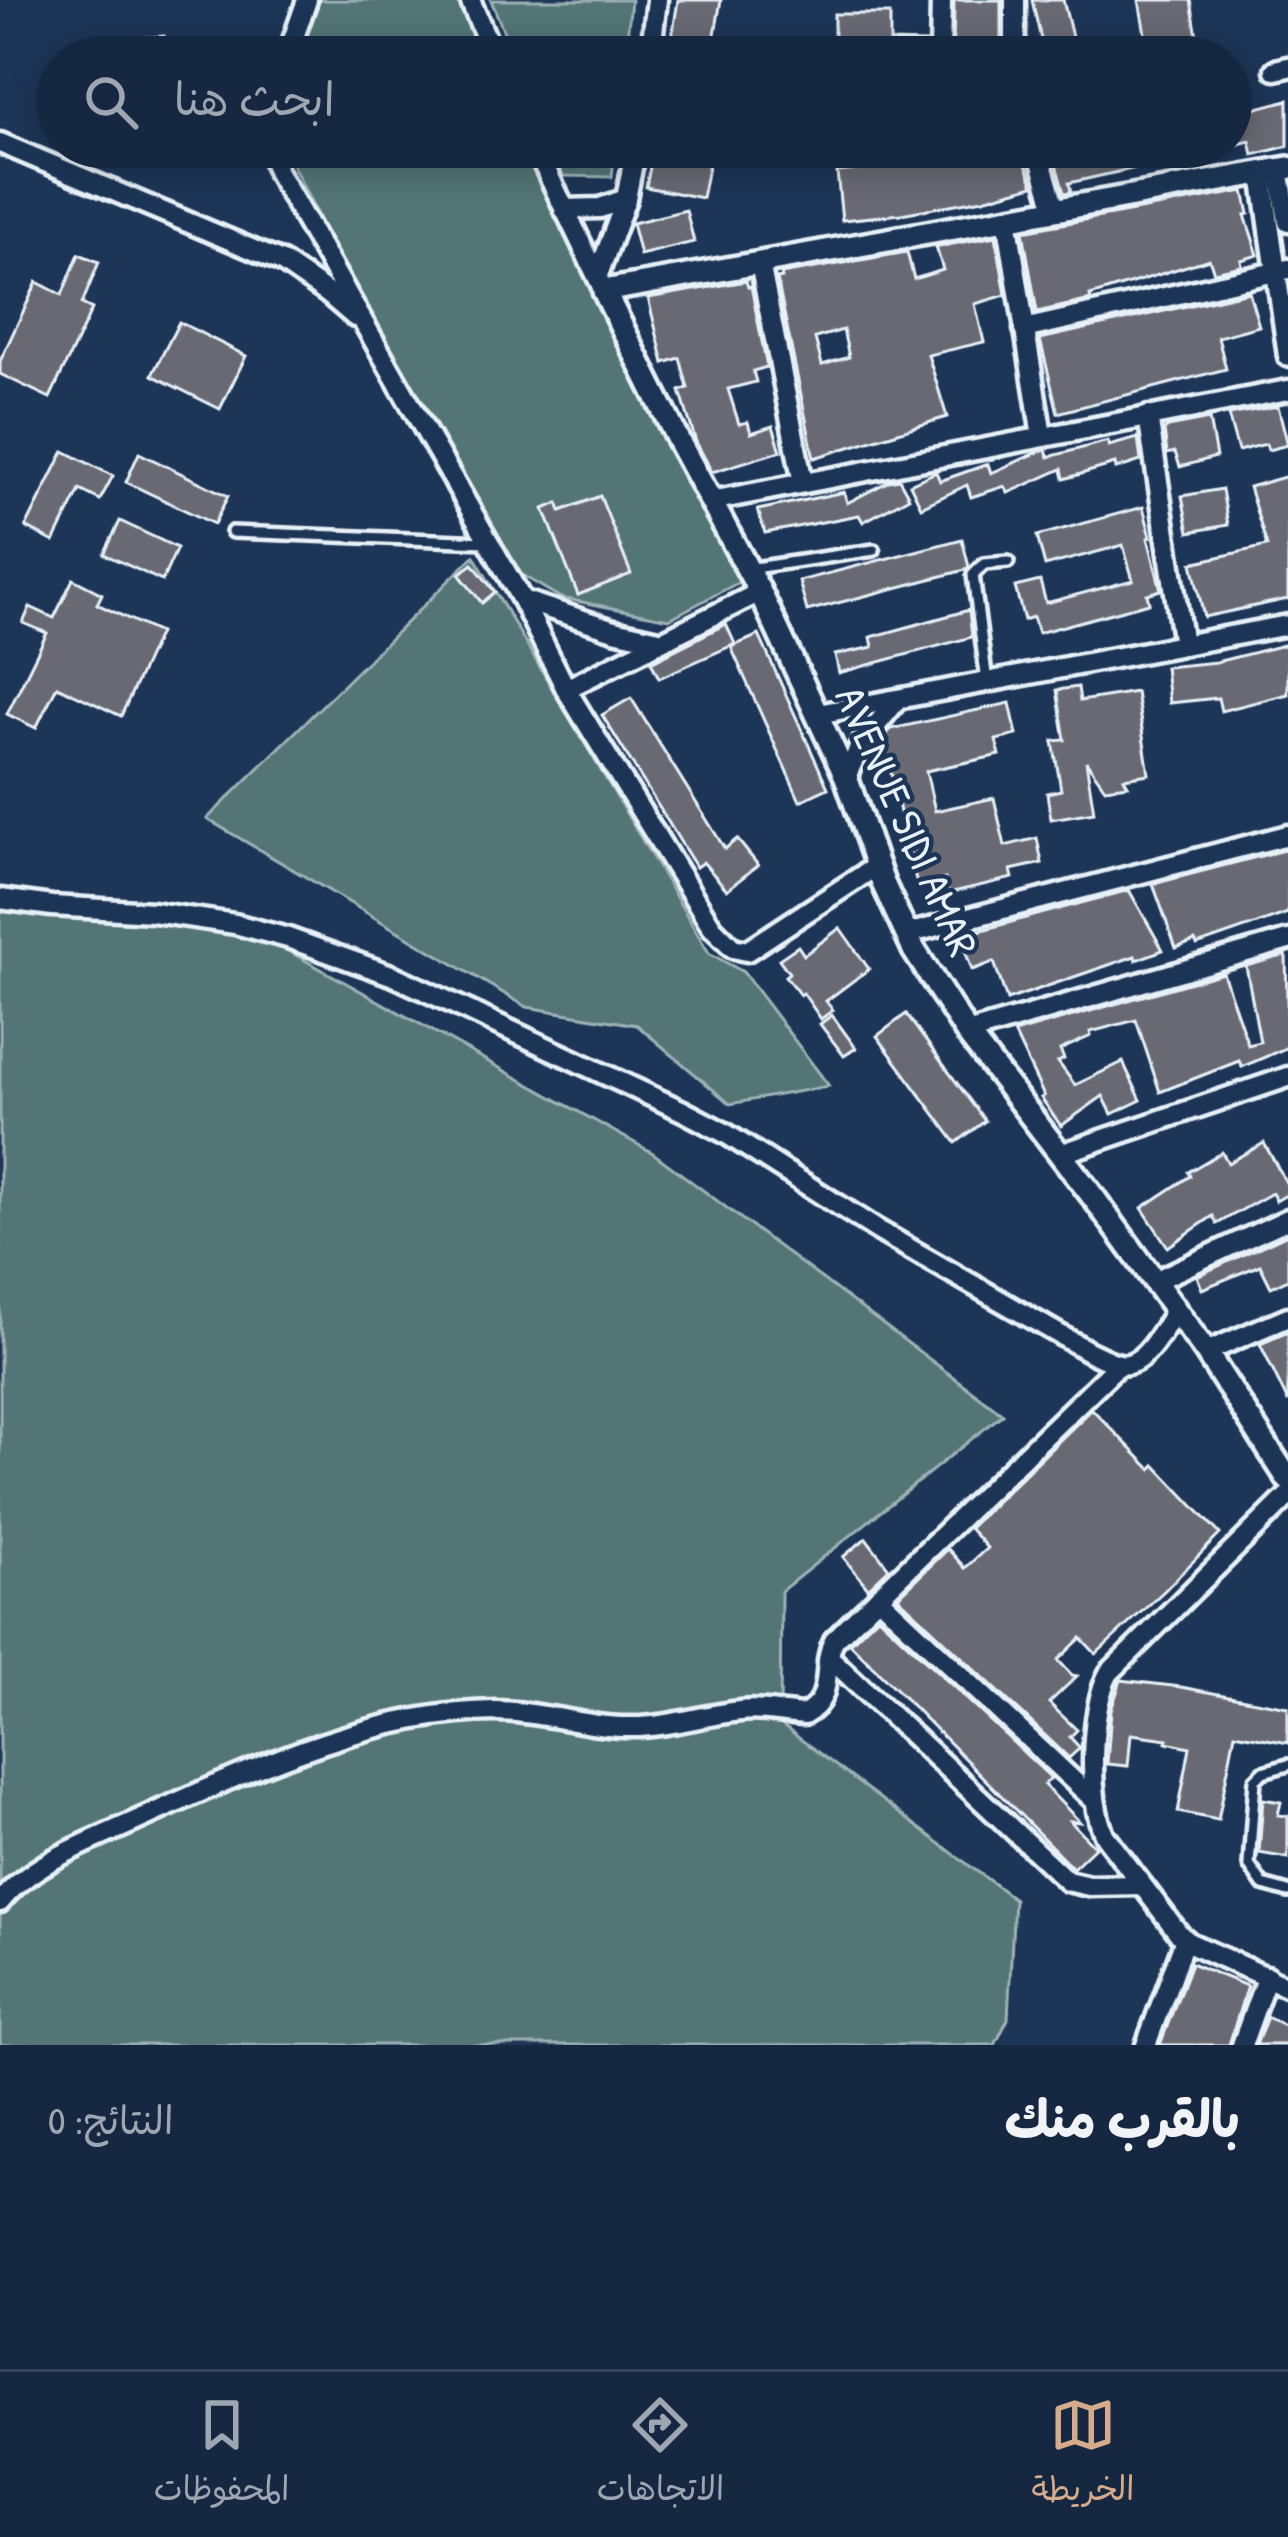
<!DOCTYPE html>
<html lang="ar">
<meta charset="utf-8">
<style>
:root{--surface:#162841;--page:#1f3048;--text:#f1f3f6;--muted:#9ea6b1;--line:#35445a;--accent:#d6ab8b}
body{margin:0;font-family:"Patrick Hand","Playpen Sans Arabic",sans-serif;background:var(--page);color:var(--text);direction:rtl}
.list{margin:0;padding:0;list-style:none}
h2{display:flex;justify-content:space-between;align-items:center;height:156px;margin:0;padding:0 48px;font-size:51px}
h2 small{font-size:39px;font-weight:400;color:var(--muted)}
.icon{flex:none;width:66px;height:66px;fill:none;stroke:currentColor;stroke-width:2;stroke-linecap:round;stroke-linejoin:round}
.map{position:relative;flex:none;width:1288px;height:2045px;overflow:hidden;direction:ltr}
.search{position:absolute;background:var(--surface);box-shadow:0 6px 30px #0003;left:36px;right:36px;top:36px;height:132px;display:flex;align-items:center;gap:30px;box-sizing:border-box;padding:0 42px;border-radius:66px;color:var(--muted);font-size:45px}
.sheet{height:324px;background:var(--surface)}
nav{display:flex;justify-content:space-around;align-items:center;box-sizing:border-box;height:168px;border-top:3px solid var(--line);background:var(--surface);font-size:33px;color:var(--muted)}
nav a{display:grid;justify-items:center;gap:6px}
nav .on{color:var(--accent)}
.map>svg:first-child{display:block}
.green{fill:#537474;stroke:#9eb2b6;stroke-width:3}
.building{fill:#696973;stroke:#e8f1f8;stroke-width:3;fill-rule:evenodd}
.lines{fill:none;stroke-linecap:round;stroke-linejoin:round}
.service-casing{stroke:#e8f1f8;stroke-width:18}
.minor-casing{stroke:#e8f1f8;stroke-width:27}
.tertiary-casing{stroke:#e8f1f8;stroke-width:30}
.service{stroke:#1d3557;stroke-width:9}
.minor{stroke:#1d3557;stroke-width:18}
.tertiary{stroke:#1d3557;stroke-width:21}
.labels{text-anchor:middle;stroke-width:9;stroke-linejoin:round;paint-order:stroke}
.street-label{font-size:42px;fill:#e8f1f8;stroke:#1d3557}
</style>
<div class="map">
<svg width="1288" height="2045" viewBox="0 0 1288 2045">
<rect width="100%" height="100%" fill="#1d3557"/>
<filter id="ink" filterUnits="userSpaceOnUse"><feTurbulence type="fractalNoise" baseFrequency=".00833" numOctaves="2"/><feDisplacementMap in="SourceGraphic" scale="24" xChannelSelector="R" yChannelSelector="G"/><feConvolveMatrix kernelMatrix="1 2 1 2 8 2 1 2 1" color-interpolation-filters="sRGB"/></filter>
<g filter="url(#ink)">
<g class="green">
<polygon points="318,0 464,0 489,57 299,57"/>
<polygon points="491,0 631,0 625,57 514,57"/>
<polygon points="284,147 527,147 637,381 745,579 669,619 561,598 520,574 369,322"/>
<polygon points="551,147 615,147 612,177 563,176"/>
<polygon points="474,556 709,953 743,972 829,1086 730,1104 637,1025 527,1007 207,819"/>
<polygon points="0,899 236,922 653,1153 1003,1414 781,1591 780,1724 1014,1899 1008,2019 995,2045 0,2045"/>
</g>
<g class="building">
<polygon points="678,0 721,0 711,57 669,57"/>
<polygon points="954,0 1001,0 1001,57 953,57"/>
<polygon points="1032,0 1063,0 1077,57 1045,57"/>
<polygon points="1139,0 1191,0 1198,43 1148,51"/>
<polygon points="834,14 890,14 890,42 927,43 927,57 834,57"/>
<polygon points="164,36 166,57 132,57 131,38"/>
<polygon points="1288,100 1288,146 1253,155 1250,141 1231,146 1231,124 1244,121 1242,112"/>
<polygon points="654,147 712,147 702,198 646,187"/>
<polygon points="1014,147 1019,147 1034,185 983,199 901,214 842,220 837,172 918,164 917,156 955,149 958,163"/>
<polygon points="1048,147 1159,147 1162,162 1069,183 1071,192 1064,193 1054,157"/>
<polygon points="1244,191 1249,214 1245,215 1258,255 1241,260 1242,266 1214,272 1209,259 1090,296 1091,300 1037,312 1023,231"/>
<polygon points="686,210 694,242 640,255 632,223"/>
<path d="M996,236L1006,295L975,304L984,342L928,355L947,417L814,458L777,279L782,278L781,274L907,252L914,279L943,270L936,247ZM843,330L849,357L822,365L815,338Z"/>
<polygon points="79,254 99,262 82,304 92,309 50,398 0,374 0,361 37,282 62,295"/>
<polygon points="746,281 748,287 751,286 767,367 753,371 756,382 728,389 739,424 748,422 751,433 773,426 781,451 712,472 696,442 680,391 688,388 680,358 664,363 648,298"/>
<polygon points="1249,292 1259,326 1218,337 1226,369 1058,413 1040,339"/>
<polygon points="179,322 246,356 220,409 152,375"/>
<polygon points="1278,406 1288,445 1268,450 1266,444 1238,451 1228,415"/>
<polygon points="1209,419 1216,457 1180,467 1175,452 1167,454 1164,430 1168,427"/>
<polygon points="1138,438 1141,461 1116,469 1115,464 1064,479 1062,469 1008,493 1005,486 971,497 967,485 921,507 910,484 936,472 940,481 988,464 991,473 1041,451 1046,450 1049,457 1108,441 1109,446"/>
<polygon points="64,451 113,476 100,500 80,490 54,542 26,527"/>
<polygon points="139,453 228,496 214,524 126,482"/>
<polygon points="1288,476 1288,599 1204,617 1192,563 1267,546 1249,487"/>
<polygon points="899,479 909,497 863,522 859,515 765,533 758,510 844,492 847,503 889,481"/>
<polygon points="1222,489 1228,525 1189,532 1182,496"/>
<polygon points="600,496 631,574 578,595 544,509 558,503 561,511"/>
<polygon points="1143,507 1151,537 1148,538 1161,590 1147,594 1149,603 1038,633 1033,617 1024,620 1015,587 1040,581 1046,603 1133,580 1123,545 1045,566 1037,536"/>
<polygon points="120,521 177,548 162,581 104,554"/>
<polygon points="962,539 969,567 965,570 807,611 799,581"/>
<polygon points="473,564 495,592 482,603 459,574"/>
<polygon points="73,579 102,594 97,604 159,633 121,716 57,686 36,728 7,714 47,633 23,623 30,607 54,618"/>
<polygon points="969,610 972,637 839,673 835,655 873,647 871,637"/>
<polygon points="726,624 735,644 659,678 651,662"/>
<polygon points="759,635 828,788 800,801 731,647"/>
<polygon points="1288,644 1288,694 1221,711 1218,698 1169,703 1165,667 1216,662"/>
<polygon points="1078,687 1080,701 1136,692 1149,774 1124,778 1128,785 1105,788 1086,761 1094,812 1051,819 1047,793 1061,790 1053,741 1065,740 1057,690"/>
<polygon points="631,698 725,849 737,839 758,865 727,890 703,862 696,867 602,715"/>
<polygon points="1010,703 1017,735 996,740 1000,755 926,771 935,811 994,798 1005,846 1037,838 1042,863 1011,870 1013,878 949,893 945,879 917,885 883,739 891,729"/>
<polygon points="1288,849 1288,913 1197,945 1195,941 1176,948 1153,884"/>
<polygon points="1129,890 1163,950 1136,960 1135,956 1007,1000 994,962 972,970 960,936"/>
<polygon points="840,928 869,969 826,1001 833,1010 821,1019 803,993 800,995 785,976 789,973 779,959 798,946 804,955"/>
<polygon points="1286,955 1288,1047 1242,1067 1239,1061 1160,1092 1136,1020 1090,1032 1091,1036 1060,1050 1064,1059 1058,1062 1075,1085 1123,1062 1141,1100 1112,1114 1103,1096 1061,1126 1041,1098 1044,1096 1014,1033 1223,973 1248,1045 1260,1042 1246,966"/>
<polygon points="906,1014 985,1121 956,1143 877,1036"/>
<polygon points="832,1015 856,1048 844,1056 820,1024"/>
<polygon points="1264,1143 1288,1186 1288,1194 1276,1201 1272,1193 1217,1224 1213,1216 1168,1247 1142,1208 1190,1176 1188,1172 1222,1152 1228,1163"/>
<polygon points="1288,1234 1288,1279 1271,1287 1260,1265 1202,1289 1197,1276"/>
<polygon points="1288,1332 1288,1402 1260,1344"/>
<polygon points="1092,1409 1151,1469 1155,1465 1220,1534 1165,1590 1096,1654 1081,1638 1058,1660 1072,1675 1077,1676 1049,1703 1077,1730 1070,1737 1080,1748 1069,1758 898,1597 948,1549 965,1568 987,1548 969,1528"/>
<polygon points="866,1538 889,1568 868,1588 843,1557"/>
<polygon points="878,1616 1051,1778 1044,1785 1080,1822 1070,1821 1095,1847 1073,1868 850,1643"/>
<polygon points="1121,1680 1181,1687 1288,1707 1288,1743 1235,1733 1218,1820 1178,1812 1190,1747 1167,1742 1168,1739 1131,1734 1128,1766 1107,1764 1111,1710"/>
<polygon points="1263,1799 1281,1802 1278,1815 1288,1816 1288,1858 1259,1853"/>
<polygon points="1191,1963 1247,1986 1229,2045 1160,2045"/>
<polygon points="1267,2017 1288,2027 1288,2045 1256,2045"/>
</g>
<g class="lines">
<defs>
<g id="service">
<polyline points="232,532 486,542"/>
<polyline points="747,569 874,550"/>
<polyline points="987,682 973,575 984,564 1008,562"/>
<polyline points="1288,1765 1263,1772 1255,1780 1249,1865 1263,1885 1288,1892"/>
</g>
<g id="minor">
<polyline points="470,0 494,57"/>
<polyline points="287,57 307,0"/>
<polyline points="650,57 657,0"/>
<polyline points="940,57 941,0"/>
<polyline points="1015,57 1015,0"/>
<polyline points="1275,70 1288,67"/>
<polyline points="0,143 282,262 327,293 355,317"/>
<polyline points="269,147 277,171 522,600 566,689 712,927 733,948 747,951 878,865"/>
<polyline points="535,147 604,291"/>
<polyline points="1032,147 1041,161 1055,209"/>
<polyline points="1279,170 1288,221"/>
<polyline points="1262,174 1288,356"/>
<polyline points="564,209 600,208 626,199"/>
<polyline points="1007,218 1042,436"/>
<polyline points="760,263 803,483"/>
<polyline points="598,275 626,199 636,147"/>
<polyline points="1024,329 1288,269"/>
<polyline points="1148,416 1183,645"/>
<polyline points="711,501 1288,390"/>
<polyline points="522,600 614,630 659,640"/>
<polyline points="566,689 760,592"/>
<polyline points="818,714 1288,625"/>
<polyline points="846,777 861,744 898,699"/>
<path d="M0,899L52,906L153,912L235,924L288,938L394,976L683,1111L725,1133L879,1231L1090,1352C1099,1356 1109,1362 1119,1364C1145,1369 1163,1328 1176,1310"/>
<polyline points="907,934 1288,835"/>
<polyline points="967,1033 1288,940"/>
<polyline points="1060,1154 1288,1077"/>
<polyline points="1155,1281 1288,1219"/>
<polyline points="1206,1352 1288,1317"/>
<path d="M1288,1496L1109,1673C1090,1707 1087,1801 1105,1836L1180,1935L1190,1943L1288,1987"/>
<polyline points="878,1597 1094,1800"/>
<polyline points="829,1657 1067,1881 1089,1886 1141,1885"/>
<path d="M0,1902C33,1861 93,1841 140,1819C252,1769 371,1712 496,1711C542,1711 587,1728 632,1727C669,1727 704,1715 740,1711C762,1708 783,1714 804,1715C837,1697 820,1667 834,1640L1119,1364"/>
<polyline points="1146,2045 1185,1939"/>
<polyline points="1242,2045 1267,1976"/>
</g>
<polyline id="tertiary" points="1288,168 604,291 679,442 760,592 846,777 883,883 914,950 967,1033 1094,1198 1206,1352 1288,1479"/>
</defs>
<use href="#service" class="service-casing"/>
<use href="#minor" class="minor-casing"/>
<use href="#tertiary" class="tertiary-casing"/>
<use href="#service" class="service"/>
<use href="#minor" class="minor"/>
<use href="#tertiary" class="tertiary"/>
</g>
</g>
<g class="labels">
<g class="street-label">
<text transform="translate(907 821) rotate(66)" y="15">AVENUE SIDI AMAR</text>
</g>
</g>
</svg>
<div class="search"><svg class="icon" aria-label="search" viewBox="0 0 24 24"><circle cx="10" cy="10" r="6"/><path d="M15 15l6 6"/></svg>ابحث هنا</div>
</div>
<section class="sheet">
<h2>بالقرب منك<small>النتائج: 0</small></h2>
<ul class="list">
</ul>
</section>
<nav>
<a class="on"><svg class="icon" aria-label="map" viewBox="0 0 24 24"><path d="M3 6l6-2 6 2 6-2v14l-6 2-6-2-6 2zM9 4v14M15 6v14"/></svg>الخريطة</a>
<a><svg class="icon" aria-label="directions" viewBox="0 0 24 24"><path d="M12 3l9 9-9 9-9-9zM9 14v-3h6M13 9l2 2-2 2"/></svg>الاتجاهات</a>
<a><svg class="icon" aria-label="saved" viewBox="0 0 24 24"><path d="M7 4h10v16l-5-4-5 4z"/></svg>المحفوظات</a>
</nav>
